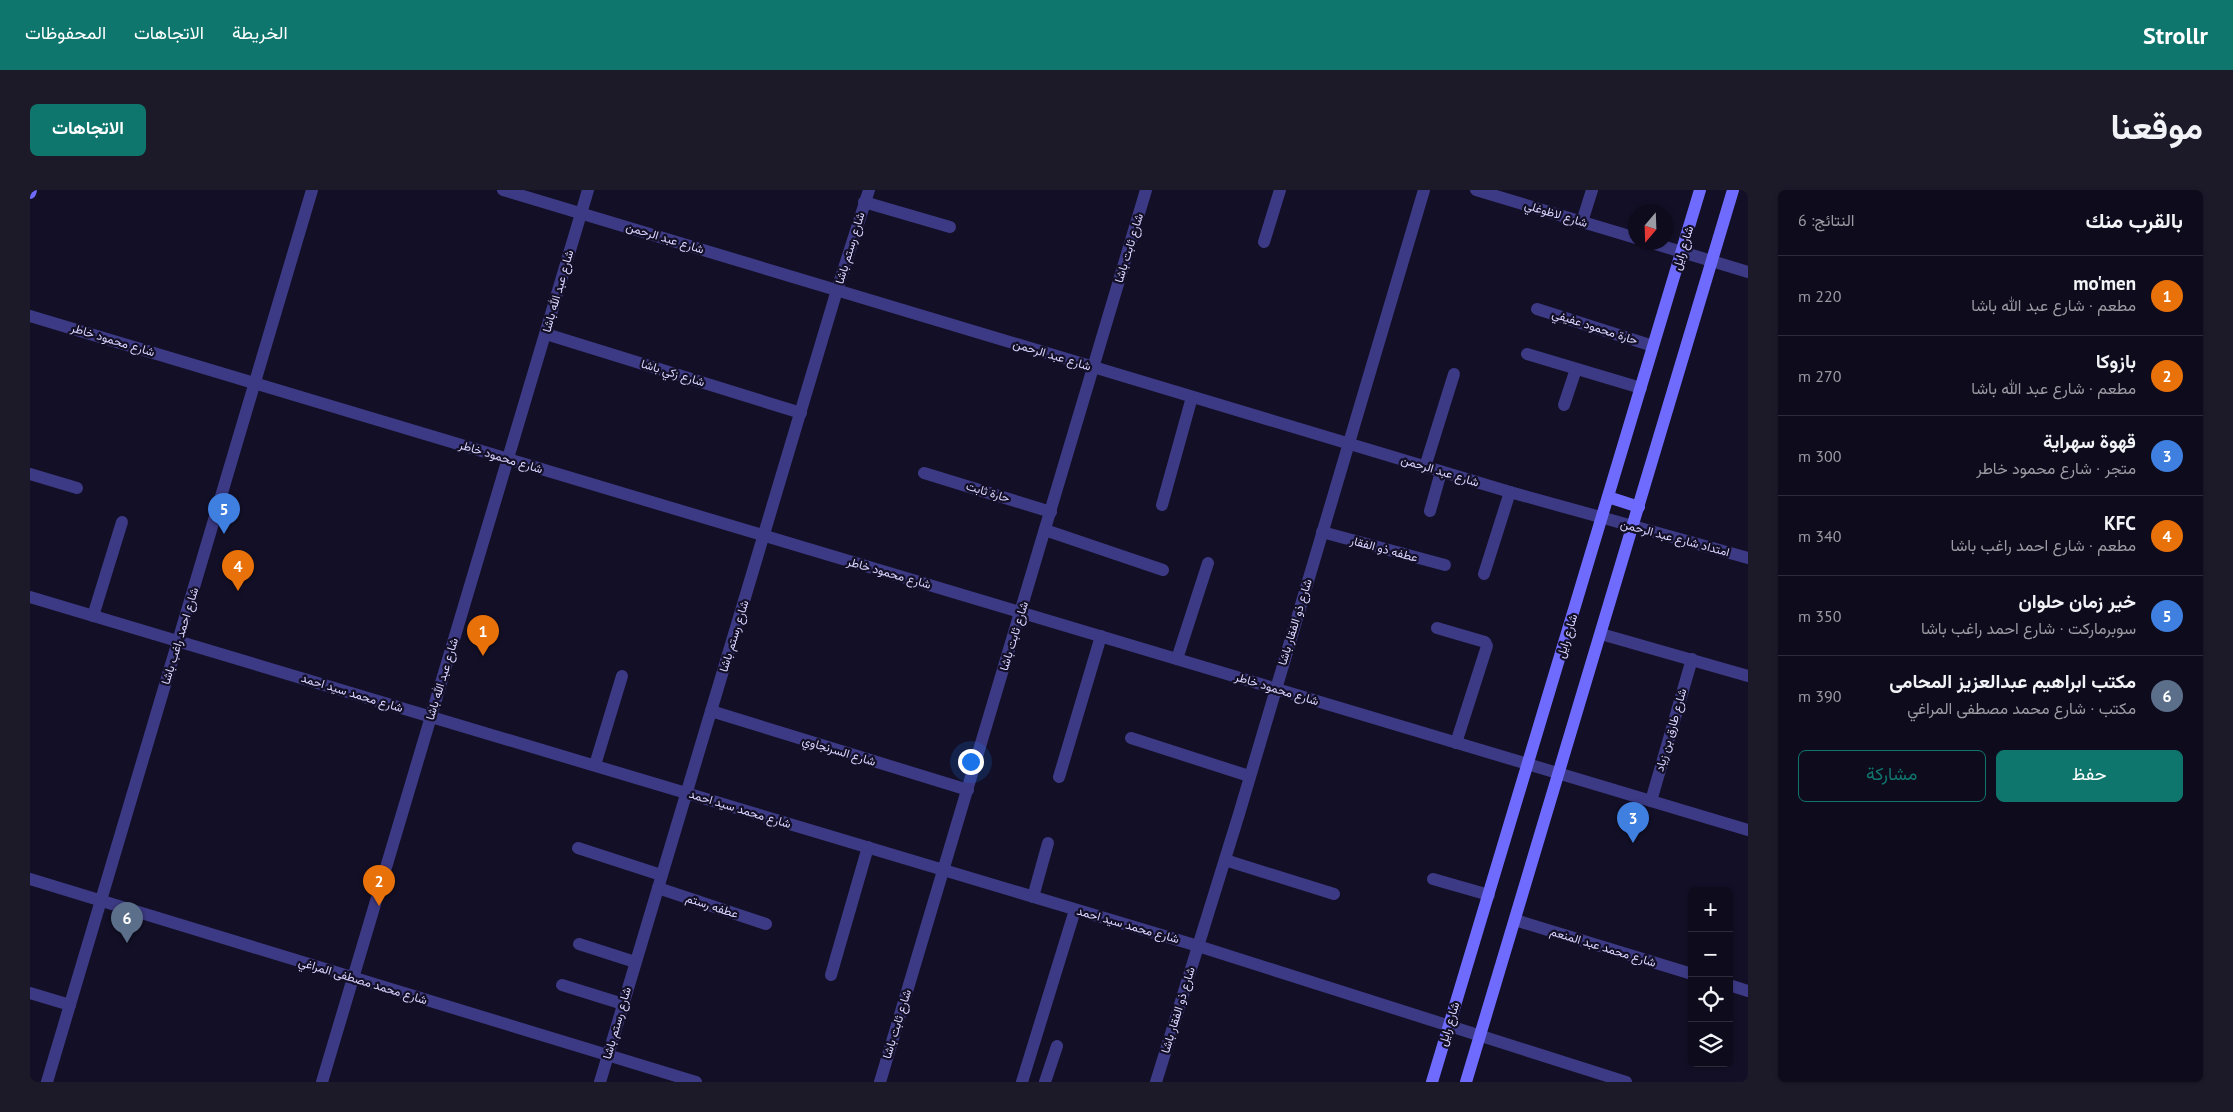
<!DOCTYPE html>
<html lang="ar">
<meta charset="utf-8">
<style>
:root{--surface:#0e0b1c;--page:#1c1929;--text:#f1f3f6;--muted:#9b9ba3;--line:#2e2b3b;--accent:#0f766e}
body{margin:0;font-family:"PT Sans",Vazirmatn,sans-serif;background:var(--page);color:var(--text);direction:rtl}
.controls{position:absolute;right:15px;bottom:15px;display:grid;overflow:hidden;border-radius:8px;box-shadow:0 1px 4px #0004}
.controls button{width:45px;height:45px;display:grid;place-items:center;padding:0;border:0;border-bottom:1px solid var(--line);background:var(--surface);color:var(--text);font:25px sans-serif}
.compass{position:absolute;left:1598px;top:15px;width:45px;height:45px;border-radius:50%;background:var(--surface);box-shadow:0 1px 4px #0004;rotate:199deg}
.you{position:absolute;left:940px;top:571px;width:18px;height:18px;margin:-12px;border:4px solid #fff;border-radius:50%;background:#1a73e8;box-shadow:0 0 0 8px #1a73e833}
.badge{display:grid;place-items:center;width:32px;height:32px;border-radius:50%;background:var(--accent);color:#fff;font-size:16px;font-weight:700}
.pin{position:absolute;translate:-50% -41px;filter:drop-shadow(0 1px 2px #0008)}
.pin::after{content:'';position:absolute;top:26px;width:18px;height:15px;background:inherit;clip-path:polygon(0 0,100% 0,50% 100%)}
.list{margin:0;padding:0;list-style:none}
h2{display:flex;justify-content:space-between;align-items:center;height:65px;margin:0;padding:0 20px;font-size:21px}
h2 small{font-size:16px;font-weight:400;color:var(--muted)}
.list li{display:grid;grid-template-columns:32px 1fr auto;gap:15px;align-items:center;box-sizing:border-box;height:80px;padding:0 20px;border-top:1px solid var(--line)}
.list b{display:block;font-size:19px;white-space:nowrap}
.list p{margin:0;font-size:16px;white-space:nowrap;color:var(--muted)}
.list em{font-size:16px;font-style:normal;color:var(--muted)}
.actions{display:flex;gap:10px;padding:15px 20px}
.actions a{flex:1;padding:11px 0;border:1px solid var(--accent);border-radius:8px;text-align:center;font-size:18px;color:var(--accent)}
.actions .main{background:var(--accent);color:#fff}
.icon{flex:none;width:28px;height:28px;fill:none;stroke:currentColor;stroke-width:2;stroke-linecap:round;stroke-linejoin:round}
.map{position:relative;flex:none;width:1718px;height:892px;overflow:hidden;direction:ltr;border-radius:8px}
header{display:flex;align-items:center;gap:30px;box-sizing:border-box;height:70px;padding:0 25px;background:var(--accent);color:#fff}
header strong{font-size:24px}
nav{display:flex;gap:28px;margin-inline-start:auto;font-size:18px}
.intro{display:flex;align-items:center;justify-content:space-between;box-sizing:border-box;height:120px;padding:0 30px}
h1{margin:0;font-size:35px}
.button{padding:12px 22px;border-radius:8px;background:var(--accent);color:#fff;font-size:18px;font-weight:700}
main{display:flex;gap:30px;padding:0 30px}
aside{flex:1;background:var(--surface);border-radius:8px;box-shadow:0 1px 4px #0004}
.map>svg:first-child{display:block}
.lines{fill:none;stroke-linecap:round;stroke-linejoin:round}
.street{stroke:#3d3a85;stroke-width:12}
.secondary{stroke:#6f6bff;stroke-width:12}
.labels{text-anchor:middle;stroke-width:4.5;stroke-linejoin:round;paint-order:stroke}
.street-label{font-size:12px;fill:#d9d4ff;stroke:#130f26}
</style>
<header>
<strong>Strollr</strong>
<nav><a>الخريطة</a><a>الاتجاهات</a><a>المحفوظات</a></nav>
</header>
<div class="intro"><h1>موقعنا</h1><a class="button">الاتجاهات</a></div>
<main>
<aside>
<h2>بالقرب منك<small>النتائج: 6</small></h2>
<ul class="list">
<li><span class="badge" style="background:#e8710a">1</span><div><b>mo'men</b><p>مطعم · شارع عبد الله باشا</p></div><em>220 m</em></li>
<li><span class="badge" style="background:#e8710a">2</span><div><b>بازوكا</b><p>مطعم · شارع عبد الله باشا</p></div><em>270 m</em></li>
<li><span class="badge" style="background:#3f7fe0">3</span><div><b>قهوة سهراية</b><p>متجر · شارع محمود خاطر</p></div><em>300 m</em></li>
<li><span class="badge" style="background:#e8710a">4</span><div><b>KFC</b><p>مطعم · شارع احمد راغب باشا</p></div><em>340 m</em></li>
<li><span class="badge" style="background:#3f7fe0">5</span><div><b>خير زمان حلوان</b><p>سوبرماركت · شارع احمد راغب باشا</p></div><em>350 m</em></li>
<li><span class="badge" style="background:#5c6f8a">6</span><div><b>مكتب ابراهيم عبدالعزيز المحامى</b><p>مكتب · شارع محمد مصطفى المراغي</p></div><em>390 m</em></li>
</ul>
<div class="actions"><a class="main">حفظ</a><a>مشاركة</a></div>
</aside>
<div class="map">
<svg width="1718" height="892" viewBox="0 0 1718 892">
<rect width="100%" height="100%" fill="#130f26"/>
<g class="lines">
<g class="street">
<polyline points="473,0 1480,302 1718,368"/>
<polyline points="1446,0 1606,48"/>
<polyline points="834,12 920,37"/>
<polyline points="1552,32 1562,0"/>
<polyline points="1234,52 1250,0"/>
<polyline points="1619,52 1718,82"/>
<polyline points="1507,119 1623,156"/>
<polyline points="0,126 1718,640"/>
<polyline points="516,144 771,223"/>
<polyline points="1497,164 1611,198"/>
<polyline points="1534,215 1546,179"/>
<polyline points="1395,277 1424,184"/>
<polyline points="894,283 1021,322"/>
<polyline points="0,284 47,298"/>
<polyline points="1132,315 1162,207"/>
<polyline points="1400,321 1411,282"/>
<polyline points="1015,340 1133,380"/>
<polyline points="1292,342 1415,375"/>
<polyline points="1454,384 1480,302"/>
<polyline points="0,407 1168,756 1596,892"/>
<polyline points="63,426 92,332"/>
<polyline points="1407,438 1455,452 1457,456 1426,553"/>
<polyline points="1571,444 1718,486"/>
<polyline points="1147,469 1178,373"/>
<polyline points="681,521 938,600"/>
<polyline points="1101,548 1219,586"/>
<polyline points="565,575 592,486"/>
<polyline points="1029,587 1071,446"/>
<polyline points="1621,611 1662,469"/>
<polyline points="548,658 631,685"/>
<polyline points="1195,670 1304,704"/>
<polyline points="0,689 666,892"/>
<polyline points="1403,689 1459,705"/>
<polyline points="628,698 736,734"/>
<polyline points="1003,707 1018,653"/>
<polyline points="1485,730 1662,784"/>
<polyline points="549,754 605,772"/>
<polyline points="801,785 838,657"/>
<polyline points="532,795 593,814"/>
<polyline points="1699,795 1718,801"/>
<polyline points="0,803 40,815"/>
<polyline points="17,892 282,0"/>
<polyline points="292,892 558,0"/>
<polyline points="570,892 807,100 839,0"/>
<polyline points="850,892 1116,0"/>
<polyline points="992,892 1045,720"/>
<polyline points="1015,892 1027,856"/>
<polyline points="1126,892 1209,624 1394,0"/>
</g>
<g class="secondary">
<polyline points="0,3 1,0"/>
<polyline points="1578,307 1609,317"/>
<polyline points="1402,892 1670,0"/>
<polyline points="1436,892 1703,0"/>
</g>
</g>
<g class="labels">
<g class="street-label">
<text transform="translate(1526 24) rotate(17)" y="4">شارع لاظوغلي</text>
<text transform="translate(635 48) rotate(17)" y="4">شارع عبد الرحمن</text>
<text transform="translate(820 58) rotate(-73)" y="4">شارع رستم باشا</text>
<text transform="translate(1099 58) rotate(-73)" y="4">شارع ثابت باشا</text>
<text transform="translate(1653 58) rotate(-73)" y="4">شارع رايل</text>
<text transform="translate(528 101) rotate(-74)" y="4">شارع عبد الله باشا</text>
<text transform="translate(1565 137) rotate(18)" y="4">حارة محمود عفيفي</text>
<text transform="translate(83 150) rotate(17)" y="4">شارع محمود خاطر</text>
<text transform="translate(1022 165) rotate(17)" y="4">شارع عبد الرحمن</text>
<text transform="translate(643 183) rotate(17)" y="4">شارع زكي باشا</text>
<text transform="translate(471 267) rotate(17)" y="4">شارع محمود خاطر</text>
<text transform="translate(1410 281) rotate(17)" y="4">شارع عبد الرحمن</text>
<text transform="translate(958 302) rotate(17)" y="4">حارة ثابت</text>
<text transform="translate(1645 348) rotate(15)" y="4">امتداد شارع عبد الرحمن</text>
<text transform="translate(1354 359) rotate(15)" y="4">عطفه ذو الفقار</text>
<text transform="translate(859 383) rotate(16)" y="4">شارع محمود خاطر</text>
<text transform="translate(1265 432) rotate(-73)" y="4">شارع ذو الفقار باشا</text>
<text transform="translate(150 446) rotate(-73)" y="4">شارع احمد راغب باشا</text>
<text transform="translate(704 446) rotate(-73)" y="4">شارع رستم باشا</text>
<text transform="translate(984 446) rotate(-73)" y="4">شارع ثابت باشا</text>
<text transform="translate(1537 446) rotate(-73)" y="4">شارع رايل</text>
<text transform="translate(412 489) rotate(-73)" y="4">شارع عبد الله باشا</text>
<text transform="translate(1247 499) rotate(17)" y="4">شارع محمود خاطر</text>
<text transform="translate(322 503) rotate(17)" y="4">شارع محمد سيد احمد</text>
<text transform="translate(1641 540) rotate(-74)" y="4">شارع طارق بن زياد</text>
<text transform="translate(809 561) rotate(17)" y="4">شارع السرنجاوي</text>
<text transform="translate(710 619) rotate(17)" y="4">شارع محمد سيد احمد</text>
<text transform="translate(682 716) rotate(18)" y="4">عطفه رستم</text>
<text transform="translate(1098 735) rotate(16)" y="4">شارع محمد سيد احمد</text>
<text transform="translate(1573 757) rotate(17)" y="4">شارع محمد عبد المنعم</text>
<text transform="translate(333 791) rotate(17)" y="4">شارع محمد مصطفى المراغي</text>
<text transform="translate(1148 820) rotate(-73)" y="4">شارع ذو الفقار باشا</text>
<text transform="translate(587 833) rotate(-74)" y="4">شارع رستم باشا</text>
<text transform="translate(867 834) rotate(-73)" y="4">شارع ثابت باشا</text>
<text transform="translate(1419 834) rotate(-73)" y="4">شارع رايل</text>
</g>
</g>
</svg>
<div class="controls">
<button>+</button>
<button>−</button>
<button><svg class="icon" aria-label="locate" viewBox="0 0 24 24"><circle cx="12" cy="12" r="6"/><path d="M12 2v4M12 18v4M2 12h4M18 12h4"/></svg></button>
<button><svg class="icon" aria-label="layers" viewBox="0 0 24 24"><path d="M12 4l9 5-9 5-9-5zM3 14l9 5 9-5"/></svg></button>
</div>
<svg class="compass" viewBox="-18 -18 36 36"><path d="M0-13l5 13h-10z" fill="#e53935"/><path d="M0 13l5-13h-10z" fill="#9b9ba3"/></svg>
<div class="you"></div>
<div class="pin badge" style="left:453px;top:466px;background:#e8710a">1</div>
<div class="pin badge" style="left:349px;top:716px;background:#e8710a">2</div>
<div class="pin badge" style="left:1603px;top:653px;background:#3f7fe0">3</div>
<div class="pin badge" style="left:208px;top:401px;background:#e8710a">4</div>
<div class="pin badge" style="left:194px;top:344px;background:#3f7fe0">5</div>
<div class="pin badge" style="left:97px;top:753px;background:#5c6f8a">6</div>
</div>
</main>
